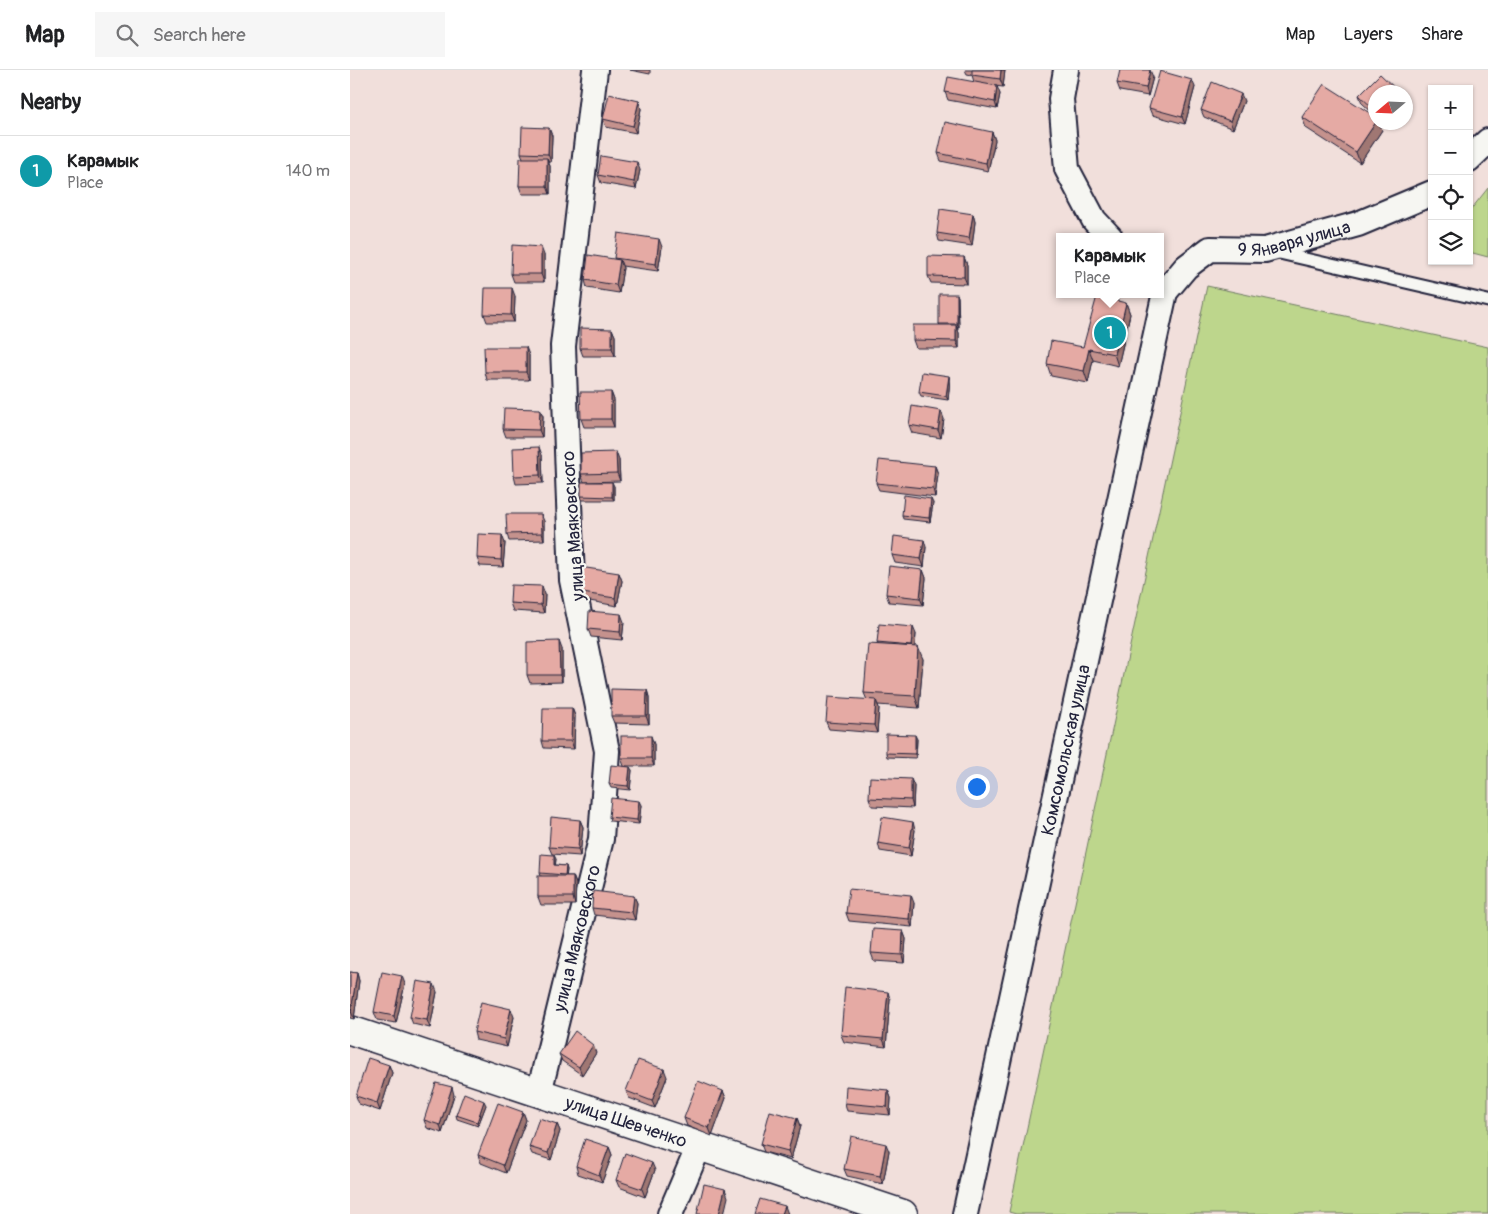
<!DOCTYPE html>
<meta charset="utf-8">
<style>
:root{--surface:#fff;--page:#f6f6f6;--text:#202124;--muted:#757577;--line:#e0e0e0;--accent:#c8321e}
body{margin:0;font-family:Pangolin,sans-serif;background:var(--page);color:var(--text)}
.controls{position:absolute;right:15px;top:15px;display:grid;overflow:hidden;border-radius:0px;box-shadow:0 1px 4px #0004}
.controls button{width:45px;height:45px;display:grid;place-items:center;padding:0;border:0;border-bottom:1px solid var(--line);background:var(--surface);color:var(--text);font:25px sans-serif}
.compass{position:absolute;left:1018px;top:15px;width:45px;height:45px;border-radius:50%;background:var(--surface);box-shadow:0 1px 4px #0004;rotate:251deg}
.you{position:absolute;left:626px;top:716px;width:18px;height:18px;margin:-12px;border:4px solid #fff;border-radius:50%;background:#1a73e8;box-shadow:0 0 0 8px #1a73e833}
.badge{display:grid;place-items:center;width:32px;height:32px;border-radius:50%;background:var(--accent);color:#fff;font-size:16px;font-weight:700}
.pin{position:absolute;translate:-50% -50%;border:2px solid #fff;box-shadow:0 1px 5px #0006}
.popup{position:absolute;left:706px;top:163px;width:108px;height:65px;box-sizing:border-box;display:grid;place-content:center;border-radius:0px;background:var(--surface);filter:drop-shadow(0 1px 4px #0005);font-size:16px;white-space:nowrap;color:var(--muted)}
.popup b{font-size:19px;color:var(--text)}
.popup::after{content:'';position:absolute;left:50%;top:100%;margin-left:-10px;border:10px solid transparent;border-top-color:var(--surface)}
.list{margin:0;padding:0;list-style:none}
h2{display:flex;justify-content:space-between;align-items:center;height:65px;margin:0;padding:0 20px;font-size:21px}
h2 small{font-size:16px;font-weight:400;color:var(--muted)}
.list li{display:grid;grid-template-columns:32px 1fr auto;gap:15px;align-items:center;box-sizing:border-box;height:70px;padding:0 20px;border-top:1px solid var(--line)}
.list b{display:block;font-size:19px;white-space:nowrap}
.list p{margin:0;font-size:16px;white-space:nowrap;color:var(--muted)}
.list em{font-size:16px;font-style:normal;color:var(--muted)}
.icon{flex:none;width:28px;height:28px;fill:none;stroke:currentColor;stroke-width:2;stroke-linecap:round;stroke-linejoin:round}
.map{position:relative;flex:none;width:1138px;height:1144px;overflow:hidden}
header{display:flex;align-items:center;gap:30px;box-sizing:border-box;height:70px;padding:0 25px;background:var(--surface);border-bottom:1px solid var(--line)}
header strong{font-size:24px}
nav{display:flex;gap:28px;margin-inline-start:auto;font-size:18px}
.search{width:350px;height:45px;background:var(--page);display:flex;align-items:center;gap:12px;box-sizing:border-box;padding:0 18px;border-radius:0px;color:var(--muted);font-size:19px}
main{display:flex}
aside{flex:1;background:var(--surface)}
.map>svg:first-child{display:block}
.green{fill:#bdd68c;stroke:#707c64}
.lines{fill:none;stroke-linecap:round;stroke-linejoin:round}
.lane-casing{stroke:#22223b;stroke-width:15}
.street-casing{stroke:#22223b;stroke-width:28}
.secondary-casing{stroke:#22223b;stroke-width:31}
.lane{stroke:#f6f6f2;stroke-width:11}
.street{stroke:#f6f6f2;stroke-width:24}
.secondary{stroke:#f6f6f2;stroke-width:28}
.wall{fill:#c5928d;stroke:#22223b}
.shaded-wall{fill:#a07773;stroke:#22223b}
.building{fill:#e5aaa4;stroke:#22223b}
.labels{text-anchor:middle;stroke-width:4.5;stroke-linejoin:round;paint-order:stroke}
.street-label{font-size:18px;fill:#22223b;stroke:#f6f6f2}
</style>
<header>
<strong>Map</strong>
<div class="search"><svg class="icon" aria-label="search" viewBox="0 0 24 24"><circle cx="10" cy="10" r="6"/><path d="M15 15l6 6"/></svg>Search here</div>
<nav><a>Map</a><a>Layers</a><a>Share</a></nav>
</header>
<main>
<aside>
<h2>Nearby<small></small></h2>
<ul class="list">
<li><span class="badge" style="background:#0f9aa8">1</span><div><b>Карамык</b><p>Place</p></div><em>140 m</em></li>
</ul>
</aside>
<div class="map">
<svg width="1138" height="1144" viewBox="0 0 1138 1144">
<rect width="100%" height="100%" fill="#f1dfdb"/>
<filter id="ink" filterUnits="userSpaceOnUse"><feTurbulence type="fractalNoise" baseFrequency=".02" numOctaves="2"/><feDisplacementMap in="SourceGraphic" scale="10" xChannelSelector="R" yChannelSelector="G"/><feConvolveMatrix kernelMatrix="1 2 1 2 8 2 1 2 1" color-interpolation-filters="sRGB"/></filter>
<g filter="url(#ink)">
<g class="green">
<polygon points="1138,118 1138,187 1119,182 1119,142"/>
<polygon points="857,216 1138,277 1138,1144 666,1144 659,1142"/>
</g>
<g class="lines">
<defs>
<polyline id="lane" points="925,182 1138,231"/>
<g id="street">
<polyline points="716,0 711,29 717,99 744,150 760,167"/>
<polyline points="1119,89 1138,71"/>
<path id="s1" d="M815,222L836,197L860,179L915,180L1008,154L1082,123"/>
<path id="s2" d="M189,1023L251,769L257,681L222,510L213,276L245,0"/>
<polyline points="320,1144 349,1076"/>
<path id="s3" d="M615,1144L815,222L810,217"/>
</g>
<g id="secondary">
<path id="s4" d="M0,960L553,1144"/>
</g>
</defs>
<use href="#lane" class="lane-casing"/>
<use href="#street" class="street-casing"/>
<use href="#secondary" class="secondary-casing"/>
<use href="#lane" class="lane"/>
<use href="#street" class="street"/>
<use href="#secondary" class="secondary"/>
</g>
<g class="wall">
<polygon points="280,0 300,0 300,4"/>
<polygon points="615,0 655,0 653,17 645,16 650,24 647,39 598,30 595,22 624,12 622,5 617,4"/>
<polygon points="803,7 798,26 770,21 767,13"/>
<polygon points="845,17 835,54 802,45 799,38"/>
<polygon points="1026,22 1026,46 1012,33 1009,25"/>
<polygon points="289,31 291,39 286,63 256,57 253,49"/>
<polygon points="894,31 883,59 854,47 851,40"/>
<polygon points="952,47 1032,60 1010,93 956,58"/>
<polygon points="199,58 202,66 201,92 198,92 200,96 200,124 172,124 169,116 173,88 171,83"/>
<polygon points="642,62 645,70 638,101 591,91 588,83"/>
<polygon points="290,100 286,119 251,113 248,105"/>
<polygon points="623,144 625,152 622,176 589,171 587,163"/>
<polygon points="312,177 308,201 272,196 273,198 269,223 237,218 235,210 265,190 264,188"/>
<polygon points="194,185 194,212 164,212 161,204"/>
<polygon points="614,187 617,195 617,214 581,213 578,206"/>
<polygon points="607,224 608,227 609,257 607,257 609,263 609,278 566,278 563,270 590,255 589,254"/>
<polygon points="165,226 164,252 137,252 134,244"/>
<polygon points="776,233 780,244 768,296 743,290 738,313 701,306 697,294 733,277"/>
<polygon points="262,259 265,266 265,286 233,286 230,278"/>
<polygon points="179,285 179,310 137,310 135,302"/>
<polygon points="600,310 598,330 571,326 569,322"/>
<polygon points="261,322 264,330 264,357 234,357 231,349"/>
<polygon points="190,339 193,346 192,367 156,367 153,359"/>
<polygon points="594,349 591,368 562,363 559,355"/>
<polygon points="192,385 193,413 166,414 164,406"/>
<polygon points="269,390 270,411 234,412 231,404"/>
<polygon points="585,396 588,404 585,427 529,420 526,413"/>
<polygon points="264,416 264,430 232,430 231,426"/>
<polygon points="583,433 580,452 553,449 552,445"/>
<polygon points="194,451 194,470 159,471 157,464"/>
<polygon points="155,473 153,497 130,496 127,488"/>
<polygon points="576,477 574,497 545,493 542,485"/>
<polygon points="573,500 576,508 573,535 539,532 536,524"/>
<polygon points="269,503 272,511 267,536 229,529 226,522"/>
<polygon points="195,524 194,543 163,541 160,533"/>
<polygon points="274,552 272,570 241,567 238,559"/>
<polygon points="566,564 565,577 573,589 569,638 528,635 529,638 527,663 479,659 476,652 517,630 514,623 528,575 527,573"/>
<polygon points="212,579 212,612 180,613 177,605"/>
<polygon points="297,620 299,627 299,654 264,653 261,646"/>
<polygon points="222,638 225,646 224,679 194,678 192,671"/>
<polygon points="567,669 566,688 537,687 536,683"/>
<polygon points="304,674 304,696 276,696 282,700 280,720 261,718 259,714 274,696 271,688"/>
<polygon points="564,716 563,738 522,736 519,728"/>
<polygon points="291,735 289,754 260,751 259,747"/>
<polygon points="230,750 233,757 230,786 202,784 199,777"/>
<polygon points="565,760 561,786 530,781 528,773"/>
<polygon points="206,789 205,795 216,796 217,800 216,806 223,806 226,814 225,835 191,835 188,827 191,806 190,803"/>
<polygon points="284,826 287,833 285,850 244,845 242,838"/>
<polygon points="564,833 562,857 499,851 496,843"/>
<polygon points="553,861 556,869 554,893 524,891 521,883"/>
<polygon points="0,902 7,903 9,911 4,949 0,948"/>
<polygon points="55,914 46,953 27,950 24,942"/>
<polygon points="87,922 80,958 63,954 60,947"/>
<polygon points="540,929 536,977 494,972 491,965"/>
<polygon points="164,947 157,977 126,970 124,962"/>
<polygon points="246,983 232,1005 212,991 209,984"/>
<polygon points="39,995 42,1003 30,1041 9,1034 6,1026"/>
<polygon points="317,1007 305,1038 279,1028 276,1021"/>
<polygon points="538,1020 541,1028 540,1045 497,1041 495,1033"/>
<polygon points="373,1021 376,1028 362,1066 337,1056 334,1048"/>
<polygon points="104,1025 92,1063 77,1058 74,1050"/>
<polygon points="136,1035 128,1056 107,1049 106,1045"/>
<polygon points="173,1042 176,1050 156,1103 131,1093 128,1085"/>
<polygon points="447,1048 450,1056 441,1089 414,1082 411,1074"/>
<polygon points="207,1054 210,1061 201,1090 182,1084 179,1077"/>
<polygon points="259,1077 262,1085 252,1112 228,1104 226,1096"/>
<polygon points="539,1081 533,1114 497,1106 494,1099"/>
<polygon points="305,1100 295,1127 269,1117 266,1110"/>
</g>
<g class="shaded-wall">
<polygon points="651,0 655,0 653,17 650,9"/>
<polygon points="800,0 803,7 798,26 796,18"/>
<polygon points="842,10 845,17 835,54 832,47"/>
<polygon points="647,16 650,24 647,39 645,32"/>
<polygon points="891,24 894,31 883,59 880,51"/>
<polygon points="289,31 291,39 286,63 283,56"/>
<polygon points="1026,52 1029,52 1032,60 1010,93 1006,82"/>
<polygon points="199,58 202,66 201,92 198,84"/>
<polygon points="642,62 645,70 638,101 636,93"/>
<polygon points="197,88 200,96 200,124 197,116"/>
<polygon points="287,92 290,100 286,119 284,112"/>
<polygon points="623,144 625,152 622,176 619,168"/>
<polygon points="309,169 312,177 308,201 306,194"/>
<polygon points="191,177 194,185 194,212 191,204"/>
<polygon points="614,187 617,195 617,214 614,207"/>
<polygon points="270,190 273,198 269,223 266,215"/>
<polygon points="162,218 165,226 164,252 161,245"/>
<polygon points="607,224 608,227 609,257 607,254"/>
<polygon points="776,233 780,244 768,296 764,284"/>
<polygon points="606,255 609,263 609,278 606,271"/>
<polygon points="262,259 265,266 265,286 262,278"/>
<polygon points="176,277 179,285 179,310 176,302"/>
<polygon points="739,279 743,290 738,313 734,301"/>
<polygon points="599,306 600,310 598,330 596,326"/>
<polygon points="261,322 264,330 264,357 261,349"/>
<polygon points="190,339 193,346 192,367 189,360"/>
<polygon points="591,341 594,349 591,368 588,360"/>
<polygon points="189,377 192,385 193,413 190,405"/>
<polygon points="266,382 269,390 270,411 267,403"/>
<polygon points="585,396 588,404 585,427 583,419"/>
<polygon points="262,412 264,416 264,430 262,427"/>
<polygon points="581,429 583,433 580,452 579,448"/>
<polygon points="191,444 194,451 194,470 192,463"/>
<polygon points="152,465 155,473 153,497 151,490"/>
<polygon points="574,470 576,477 574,497 571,489"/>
<polygon points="573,500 576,508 573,535 570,528"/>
<polygon points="269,503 272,511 267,536 265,528"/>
<polygon points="192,516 195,524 194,543 191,535"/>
<polygon points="271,544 274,552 272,570 270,562"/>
<polygon points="563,557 566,564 564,584 561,576"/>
<polygon points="209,571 212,579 212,612 210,605"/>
<polygon points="568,577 573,589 569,638 565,626"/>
<polygon points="297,620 299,627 299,654 296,646"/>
<polygon points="526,630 529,638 527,663 524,655"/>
<polygon points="222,638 225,646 224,679 221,671"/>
<polygon points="565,665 567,669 566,688 565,684"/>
<polygon points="301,666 304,674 304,696 301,688"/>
<polygon points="280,697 282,700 280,720 278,716"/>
<polygon points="561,709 564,716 563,738 561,730"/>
<polygon points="289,731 291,735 289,754 287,750"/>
<polygon points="230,750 233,757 230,786 228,779"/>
<polygon points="563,752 565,760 561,786 559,778"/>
<polygon points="204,785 206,789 205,799 204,795"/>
<polygon points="216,796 217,800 216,809 215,805"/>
<polygon points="223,806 226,814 225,835 223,827"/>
<polygon points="561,825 564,833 562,857 559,849"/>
<polygon points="284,826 287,833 285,850 282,842"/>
<polygon points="553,861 556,869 554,893 552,885"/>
<polygon points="7,903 9,911 4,949 1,941"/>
<polygon points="52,906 55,914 46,953 44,946"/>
<polygon points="84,914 87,922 80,958 77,950"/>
<polygon points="538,922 540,929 536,977 533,969"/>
<polygon points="161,939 164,947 157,977 154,969"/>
<polygon points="243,975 246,983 232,1005 229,997"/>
<polygon points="39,995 42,1003 30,1041 27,1033"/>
<polygon points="314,999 317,1007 305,1038 302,1031"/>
<polygon points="102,1017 104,1025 92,1063 90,1055"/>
<polygon points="538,1020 541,1028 540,1045 537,1037"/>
<polygon points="373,1021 376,1028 362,1066 359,1058"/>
<polygon points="134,1031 136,1035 128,1056 127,1052"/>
<polygon points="173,1042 176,1050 156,1103 153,1095"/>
<polygon points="447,1048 450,1056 441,1089 438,1081"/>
<polygon points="207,1054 210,1061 201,1090 198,1083"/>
<polygon points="536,1074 539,1081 533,1114 530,1106"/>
<polygon points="259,1077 262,1085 252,1112 249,1105"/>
<polygon points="302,1093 305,1100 295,1127 292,1119"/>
<polygon points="375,1119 378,1127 374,1144 369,1144"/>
<polygon points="435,1136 438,1144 432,1144"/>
</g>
<g class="building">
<polygon points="622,0 651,0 650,9 622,5"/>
<polygon points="770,0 800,0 796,18 767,13"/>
<polygon points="810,1 842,10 832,47 799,38"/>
<polygon points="1030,4 1049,22 1026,22 1026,41 1009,25"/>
<polygon points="598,7 647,16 645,32 595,22"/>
<polygon points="862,12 891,24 880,51 851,40"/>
<polygon points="974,14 1026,47 1026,52 1006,82 952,47"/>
<polygon points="259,24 289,31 283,56 253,49"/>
<polygon points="595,52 642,62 636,93 588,83"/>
<polygon points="172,57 199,58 198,84 171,83"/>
<polygon points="251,86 287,92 284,112 248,105"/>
<polygon points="170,88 197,88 197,116 169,116"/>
<polygon points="590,139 623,144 619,168 587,163"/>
<polygon points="268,163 309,169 306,194 264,188"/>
<polygon points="162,175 191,177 191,204 161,204"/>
<polygon points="238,185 270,190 266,215 235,210"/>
<polygon points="578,186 614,187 614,207 578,206"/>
<polygon points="135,218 162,218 161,245 134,244"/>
<rect x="589" y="224" width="18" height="30"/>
<polygon points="747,226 776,233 764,284 739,279 734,301 697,294 701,271 733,277"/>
<polygon points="563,255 606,255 606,271 563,270"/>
<polygon points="230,258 262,259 262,278 230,278"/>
<polygon points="134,277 176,277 176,302 135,302"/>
<polygon points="572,302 599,306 596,326 569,322"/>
<polygon points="230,322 261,322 261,349 231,349"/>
<polygon points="562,336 591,341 588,360 559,355"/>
<polygon points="154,338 190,339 189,360 153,359"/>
<polygon points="189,377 190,405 164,406 163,378"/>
<polygon points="266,382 267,403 231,404 231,383"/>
<polygon points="529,390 585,396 583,419 526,413"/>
<polygon points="231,412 262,412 262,427 231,426"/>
<polygon points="554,425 581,429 579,448 552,445"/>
<polygon points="156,444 191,444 192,463 157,464"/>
<polygon points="128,464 152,465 151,490 127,488"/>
<polygon points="544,466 574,470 571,489 542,485"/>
<polygon points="539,496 573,500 570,528 536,524"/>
<polygon points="230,497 269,503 265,528 226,522"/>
<polygon points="161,515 192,516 191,535 160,533"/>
<polygon points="239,541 271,544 270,562 238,559"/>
<polygon points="529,554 563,557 561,576 527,573"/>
<polygon points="209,571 210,605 177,605 177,572"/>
<polygon points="518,574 568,577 565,626 514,623"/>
<polygon points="261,619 297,620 296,646 261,646"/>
<polygon points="478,627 526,630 524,655 476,652"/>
<polygon points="193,638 222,638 221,671 192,671"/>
<polygon points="536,664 565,665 565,684 536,683"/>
<rect x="271" y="666" width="30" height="22"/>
<polygon points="261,695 280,697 278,716 259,714"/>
<polygon points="520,707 561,709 561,730 519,728"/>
<polygon points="261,728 289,731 287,750 259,747"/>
<polygon points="201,747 230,750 228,779 199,777"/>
<polygon points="532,747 563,752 559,778 528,773"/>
<polygon points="191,784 204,785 204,795 216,796 215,805 190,803"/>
<rect x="188" y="806" width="35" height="21"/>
<polygon points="499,819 561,825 559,849 496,843"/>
<polygon points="243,821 284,826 282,842 242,838"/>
<polygon points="523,859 553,861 552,885 521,883"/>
<polygon points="0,902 7,903 1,941 0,941"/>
<polygon points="32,902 52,906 44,946 24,942"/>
<polygon points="67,911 84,914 77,950 60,947"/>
<polygon points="495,917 538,922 533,969 491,965"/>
<polygon points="131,932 161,939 154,969 124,962"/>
<polygon points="225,961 243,975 229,997 209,984"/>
<polygon points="18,988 39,995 27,1033 6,1026"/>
<polygon points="288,990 314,999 302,1031 276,1021"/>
<polygon points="348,1011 373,1021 359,1058 334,1048"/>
<polygon points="86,1013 102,1017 90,1055 74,1050"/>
<polygon points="496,1016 538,1020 537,1037 495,1033"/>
<polygon points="114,1023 134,1031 127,1052 106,1045"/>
<polygon points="148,1033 173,1042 153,1095 128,1085"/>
<polygon points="420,1041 447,1048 438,1081 411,1074"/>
<polygon points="189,1048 207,1054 198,1083 179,1077"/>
<polygon points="501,1066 536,1074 530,1106 494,1099"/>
<polygon points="235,1069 259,1077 249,1105 226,1096"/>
<polygon points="275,1083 302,1093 292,1119 266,1110"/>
<polygon points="354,1114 375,1119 369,1144 347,1144"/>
<polygon points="410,1129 435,1136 432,1144 405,1144"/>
</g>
</g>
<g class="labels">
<g class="street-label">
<text dy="6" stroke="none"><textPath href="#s1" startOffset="148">9 Января улица</textPath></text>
<text transform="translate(223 456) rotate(-94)" y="6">улица Маяковского</text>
<text dy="6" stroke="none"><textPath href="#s3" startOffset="475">Комсомольская улица</textPath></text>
<text dy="6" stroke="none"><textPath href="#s2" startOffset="159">улица Маяковского</textPath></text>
<text dy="6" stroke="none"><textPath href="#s4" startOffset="291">улица Шевченко</textPath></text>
</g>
</g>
</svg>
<div class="controls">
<button>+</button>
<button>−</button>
<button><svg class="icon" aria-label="locate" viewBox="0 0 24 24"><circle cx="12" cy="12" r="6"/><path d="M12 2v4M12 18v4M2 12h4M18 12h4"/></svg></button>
<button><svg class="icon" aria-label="layers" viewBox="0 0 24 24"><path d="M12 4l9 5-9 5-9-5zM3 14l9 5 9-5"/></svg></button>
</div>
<svg class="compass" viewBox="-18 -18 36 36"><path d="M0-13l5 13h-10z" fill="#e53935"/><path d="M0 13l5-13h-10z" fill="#757577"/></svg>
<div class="you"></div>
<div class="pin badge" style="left:760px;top:263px;background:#0f9aa8">1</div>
<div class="popup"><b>Карамык</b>Place</div>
</div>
</main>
